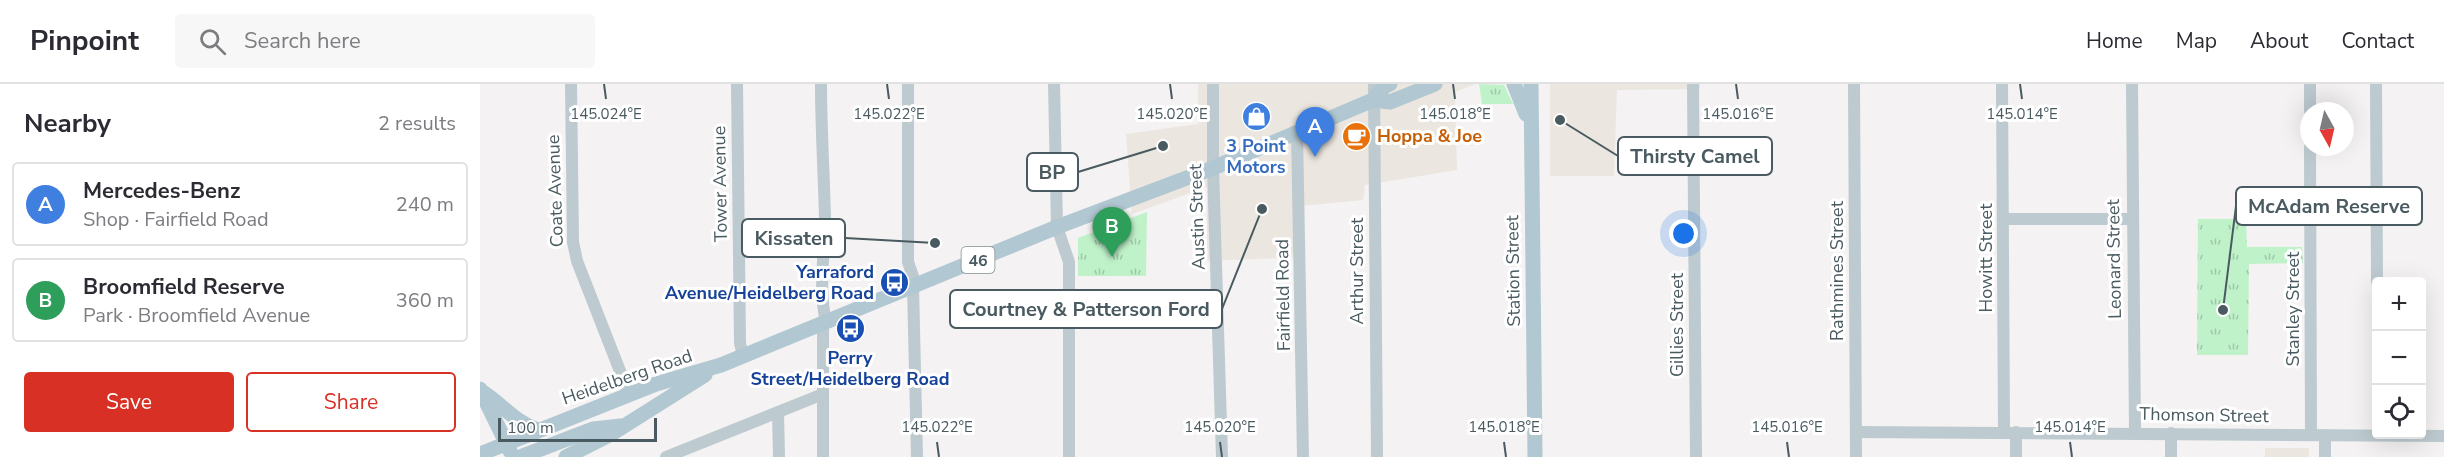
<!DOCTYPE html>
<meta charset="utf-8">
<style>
:root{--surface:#fff;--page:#f7f7f7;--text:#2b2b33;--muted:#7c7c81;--line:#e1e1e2;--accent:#d93025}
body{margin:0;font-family:"Nunito Sans",sans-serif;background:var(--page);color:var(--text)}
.controls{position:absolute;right:18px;bottom:18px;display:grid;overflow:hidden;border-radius:6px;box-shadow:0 6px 24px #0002}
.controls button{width:54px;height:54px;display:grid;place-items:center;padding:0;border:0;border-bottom:2px solid var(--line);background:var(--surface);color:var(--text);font:30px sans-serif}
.compass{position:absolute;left:1820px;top:18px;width:54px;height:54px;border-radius:50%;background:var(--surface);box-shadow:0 6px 24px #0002;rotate:172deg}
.scale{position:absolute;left:18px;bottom:15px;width:159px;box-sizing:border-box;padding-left:6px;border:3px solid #495a60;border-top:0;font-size:16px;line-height:21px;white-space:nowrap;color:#495a60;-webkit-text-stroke:4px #fff;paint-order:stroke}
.you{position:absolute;left:1204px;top:150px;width:21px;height:21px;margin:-15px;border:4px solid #fff;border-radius:50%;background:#1a73e8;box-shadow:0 0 0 9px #1a73e833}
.badge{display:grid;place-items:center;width:39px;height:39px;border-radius:50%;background:var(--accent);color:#fff;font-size:20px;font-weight:700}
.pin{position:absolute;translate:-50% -50px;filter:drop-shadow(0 2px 3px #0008)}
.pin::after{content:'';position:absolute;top:32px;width:21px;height:18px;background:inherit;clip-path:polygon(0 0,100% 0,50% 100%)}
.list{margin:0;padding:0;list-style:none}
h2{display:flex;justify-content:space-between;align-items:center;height:78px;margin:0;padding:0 24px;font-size:26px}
h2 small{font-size:20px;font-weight:400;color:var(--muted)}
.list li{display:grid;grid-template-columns:39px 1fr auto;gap:18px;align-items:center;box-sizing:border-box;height:84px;margin:0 12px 12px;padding:0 12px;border:2px solid var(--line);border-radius:6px}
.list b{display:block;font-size:22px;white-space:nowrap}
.list p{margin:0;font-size:20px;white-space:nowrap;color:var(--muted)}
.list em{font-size:20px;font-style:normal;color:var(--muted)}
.actions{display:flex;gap:12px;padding:18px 24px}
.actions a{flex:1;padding:14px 0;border:2px solid var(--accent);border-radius:6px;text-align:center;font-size:21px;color:var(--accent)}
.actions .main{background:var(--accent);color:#fff}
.icon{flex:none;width:33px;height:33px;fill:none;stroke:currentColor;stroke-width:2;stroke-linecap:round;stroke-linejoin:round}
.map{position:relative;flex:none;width:1964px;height:373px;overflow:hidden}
header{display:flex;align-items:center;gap:36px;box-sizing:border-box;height:84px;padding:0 30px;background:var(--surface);border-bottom:2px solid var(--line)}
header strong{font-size:28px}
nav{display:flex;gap:33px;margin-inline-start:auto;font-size:21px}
.search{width:420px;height:54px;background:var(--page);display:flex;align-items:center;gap:15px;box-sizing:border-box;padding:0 21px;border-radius:6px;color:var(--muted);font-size:22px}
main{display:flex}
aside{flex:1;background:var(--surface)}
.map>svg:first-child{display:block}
.commercial{fill:#ebe6df}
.park{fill:url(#park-tufts)}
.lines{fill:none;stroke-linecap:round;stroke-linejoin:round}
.minor{stroke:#bdcacf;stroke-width:12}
.major{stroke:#b1c7d1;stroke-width:15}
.ticks{fill:none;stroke:#495a60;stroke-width:2}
.labels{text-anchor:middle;stroke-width:6;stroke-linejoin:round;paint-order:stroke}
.shield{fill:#fff;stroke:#808c90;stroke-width:1.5}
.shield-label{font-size:16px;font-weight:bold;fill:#495a60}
.food-label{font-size:18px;font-weight:bold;fill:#c56008;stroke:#fff;text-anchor:start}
.shop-label{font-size:18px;font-weight:bold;fill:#366cbe;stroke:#fff}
.street-label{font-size:18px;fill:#495a60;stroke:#fff}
.transit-label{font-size:18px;font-weight:bold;fill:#164399;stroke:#fff;text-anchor:end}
.ticks-label{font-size:15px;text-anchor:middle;fill:#495a60;stroke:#fff;stroke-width:6;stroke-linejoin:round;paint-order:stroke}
.leader{fill:none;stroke:#495a60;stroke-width:2}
.callout-dot{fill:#495a60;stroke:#fff;stroke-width:2}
.callout{fill:#fff;stroke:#495a60;stroke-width:2}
.callout-label{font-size:20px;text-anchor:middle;font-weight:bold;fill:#495a60}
</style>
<header>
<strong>Pinpoint</strong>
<div class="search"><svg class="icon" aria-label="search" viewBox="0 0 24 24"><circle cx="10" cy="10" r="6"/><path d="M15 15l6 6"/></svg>Search here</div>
<nav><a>Home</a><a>Map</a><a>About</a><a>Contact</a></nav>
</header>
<main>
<aside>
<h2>Nearby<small>2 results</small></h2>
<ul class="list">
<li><span class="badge" style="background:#3f7fe0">A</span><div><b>Mercedes-Benz</b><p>Shop · Fairfield Road</p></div><em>240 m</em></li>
<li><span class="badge" style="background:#2e9e5b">B</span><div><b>Broomfield Reserve</b><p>Park · Broomfield Avenue</p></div><em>360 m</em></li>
</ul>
<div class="actions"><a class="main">Save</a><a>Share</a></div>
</aside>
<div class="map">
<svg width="1964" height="373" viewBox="0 0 1964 373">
<defs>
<pattern id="park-tufts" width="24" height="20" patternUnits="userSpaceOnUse" patternTransform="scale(1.5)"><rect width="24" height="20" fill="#c0f2ca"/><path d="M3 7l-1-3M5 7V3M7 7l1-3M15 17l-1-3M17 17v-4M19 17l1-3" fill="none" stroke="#9ec7a7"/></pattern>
</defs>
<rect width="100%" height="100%" fill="#f4f2f2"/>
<g class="commercial">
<polygon points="718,0 995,0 975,8 977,86 885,101 883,116 820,122 820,173 727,177 727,103 652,130 646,50 718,40"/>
<polygon points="1070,0 1220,0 1220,5 1137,6 1134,92 1070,92"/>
<rect x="1785" y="364" width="44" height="9"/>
</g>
<g class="park">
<polygon points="999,0 1024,1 1033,20 1002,20"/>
<polygon points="667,128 666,192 598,192 598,154"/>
<polygon points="1718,135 1766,135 1767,163 1822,163 1823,179 1769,180 1768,271 1717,271"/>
</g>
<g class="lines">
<g class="minor">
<polyline points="91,0 93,158 97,177 149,310"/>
<polyline points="257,0 260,259 263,272"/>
<path d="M341,0C341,45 344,90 345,135C345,169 338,204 346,238"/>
<polyline points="428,0 428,178 436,201"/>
<polyline points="574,0 577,143 589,178 589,373"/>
<polyline points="733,0 733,84 742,373"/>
<polyline points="894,0 897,373"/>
<polyline points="1213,0 1216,373"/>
<polyline points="1374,0 1376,373"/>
<polyline points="1522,0 1524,348"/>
<polyline points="1652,0 1655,349"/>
<polyline points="1830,0 1830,27"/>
<polyline points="1896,0 1897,198"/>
<polyline points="817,49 823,373"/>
<polyline points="1830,63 1831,351"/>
<polyline points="1525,135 1652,135"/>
<polyline points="433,202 437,373"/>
<polyline points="343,239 343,373"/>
<polyline points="298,328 299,373"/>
<polyline points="1376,348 1964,352"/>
<polyline points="1536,348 1536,373"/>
<polyline points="186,373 343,310"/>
<polyline points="1691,373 1691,349"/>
<polyline points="1845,373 1845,351"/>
</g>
<g class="major">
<polyline points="1034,0 1046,30"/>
<polyline points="1051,0 1055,373"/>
<polyline points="893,16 910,18 955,0"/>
<polyline points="0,305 30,367"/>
<path d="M1,307C21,319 34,338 58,346"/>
<polyline points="0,370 176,300 241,281 577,143 733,84 893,16 905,2 910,0"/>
<polyline points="40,373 113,345 141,342"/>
<polyline points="86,373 133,349 225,291"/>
</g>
</g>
<path class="ticks" d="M124,0L126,15M407,0L409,15M690,0L692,15M973,0L975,15M1256,0L1258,15M1540,0L1542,15M457,358L459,373M740,358L742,373M1024,358L1026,373M1307,358L1309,373M1590,358L1592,373"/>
<defs>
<symbol id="shop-disc" viewBox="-11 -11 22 22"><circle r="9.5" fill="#3f7fe0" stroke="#fff"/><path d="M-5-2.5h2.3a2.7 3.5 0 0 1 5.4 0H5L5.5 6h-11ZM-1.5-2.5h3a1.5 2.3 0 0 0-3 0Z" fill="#fff"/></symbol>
<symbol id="cafe-disc" viewBox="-11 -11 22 22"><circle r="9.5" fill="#e8710a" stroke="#fff"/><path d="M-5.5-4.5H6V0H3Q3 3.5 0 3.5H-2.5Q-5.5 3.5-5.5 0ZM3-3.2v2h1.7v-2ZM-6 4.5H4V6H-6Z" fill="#fff"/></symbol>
<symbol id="bus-disc" viewBox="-11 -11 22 22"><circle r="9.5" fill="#1a4fb4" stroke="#fff"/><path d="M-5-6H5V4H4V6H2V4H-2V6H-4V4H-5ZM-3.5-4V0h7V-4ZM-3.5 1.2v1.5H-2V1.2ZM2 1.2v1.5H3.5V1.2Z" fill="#fff"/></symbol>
</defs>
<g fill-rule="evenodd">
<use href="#shop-disc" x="760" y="16" width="33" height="33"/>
<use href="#cafe-disc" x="860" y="36" width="33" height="33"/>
<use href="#bus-disc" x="398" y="182" width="33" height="33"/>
<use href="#bus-disc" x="354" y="228" width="33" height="33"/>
</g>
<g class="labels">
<rect class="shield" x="481.5" y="163" width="33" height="26" rx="4.5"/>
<g class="shield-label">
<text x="498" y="182">46</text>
</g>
<g class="food-label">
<text x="897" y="58">Hoppa &amp; Joe</text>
</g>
<g class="shop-label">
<text x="776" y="68">3 Point<tspan x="776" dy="21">Motors</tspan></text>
</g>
<g class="street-label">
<text transform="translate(240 100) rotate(-91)" y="6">Tower Avenue</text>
<text transform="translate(75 107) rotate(-92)" y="6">Coate Avenue</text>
<text transform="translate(717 133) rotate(-92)" y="6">Austin Street</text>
<text transform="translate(1506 174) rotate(-90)" y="6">Howitt Street</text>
<text transform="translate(1634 175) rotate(-91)" y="6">Leonard Street</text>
<text transform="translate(877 187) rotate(-90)" y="6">Arthur Street</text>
<text transform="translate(1033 187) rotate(-91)" y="6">Station Street</text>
<text transform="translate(1357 187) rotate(-90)" y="6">Rathmines Street</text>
<text transform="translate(803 211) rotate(-91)" y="6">Fairfield Road</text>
<text transform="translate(1813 225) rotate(-90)" y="6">Stanley Street</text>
<text transform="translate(1197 241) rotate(-90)" y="6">Gillies Street</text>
<text transform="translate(147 293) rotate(-19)" y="6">Heidelberg Road</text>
<text transform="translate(1724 331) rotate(1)" y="6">Thomson Street</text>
</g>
<g class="transit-label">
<text x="394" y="194">Yarraford<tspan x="394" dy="21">Avenue/Heidelberg Road</tspan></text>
<text x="370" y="280" text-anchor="middle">Perry<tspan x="370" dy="21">Street/Heidelberg Road</tspan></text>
</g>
</g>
<g class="ticks-label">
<text x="126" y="35">145.024°E</text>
<text x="409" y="35">145.022°E</text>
<text x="692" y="35">145.020°E</text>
<text x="975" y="35">145.018°E</text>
<text x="1258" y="35">145.016°E</text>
<text x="1542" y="35">145.014°E</text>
<text x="457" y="348">145.022°E</text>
<text x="740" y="348">145.020°E</text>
<text x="1024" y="348">145.018°E</text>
<text x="1307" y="348">145.016°E</text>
<text x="1590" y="348">145.014°E</text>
</g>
<path class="leader" d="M1080 36L1138 72M683 62L598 88M1743 226L1756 122M455 159L365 154M782 125L742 225"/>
<g class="callout-dot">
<circle cx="1080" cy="36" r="6"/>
<circle cx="683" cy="62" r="6"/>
<circle cx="1743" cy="226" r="6"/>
<circle cx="455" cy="159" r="6"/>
<circle cx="782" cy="125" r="6"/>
</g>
<g class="callout">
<rect x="1138" y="53" width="154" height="38" rx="6"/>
<rect x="547" y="69" width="51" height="38" rx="6"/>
<rect x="1756" y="103" width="186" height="38" rx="6"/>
<rect x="262" y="135" width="103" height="38" rx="6"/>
<rect x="470" y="206" width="272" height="38" rx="6"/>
</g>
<g class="callout-label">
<text x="1215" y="79">Thirsty Camel</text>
<text x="572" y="95">BP</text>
<text x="1849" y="129">McAdam Reserve</text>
<text x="314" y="161">Kissaten</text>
<text x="606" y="232">Courtney &amp; Patterson Ford</text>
</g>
</svg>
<div class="controls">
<button>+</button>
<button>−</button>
<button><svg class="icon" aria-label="locate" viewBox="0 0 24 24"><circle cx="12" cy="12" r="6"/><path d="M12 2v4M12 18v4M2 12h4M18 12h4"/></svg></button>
</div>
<svg class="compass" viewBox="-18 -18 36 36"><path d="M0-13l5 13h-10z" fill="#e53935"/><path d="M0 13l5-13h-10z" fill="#7c7c81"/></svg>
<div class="scale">100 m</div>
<div class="you"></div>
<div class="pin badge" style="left:835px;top:73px;background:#3f7fe0">A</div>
<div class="pin badge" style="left:632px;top:173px;background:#2e9e5b">B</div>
</div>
</main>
